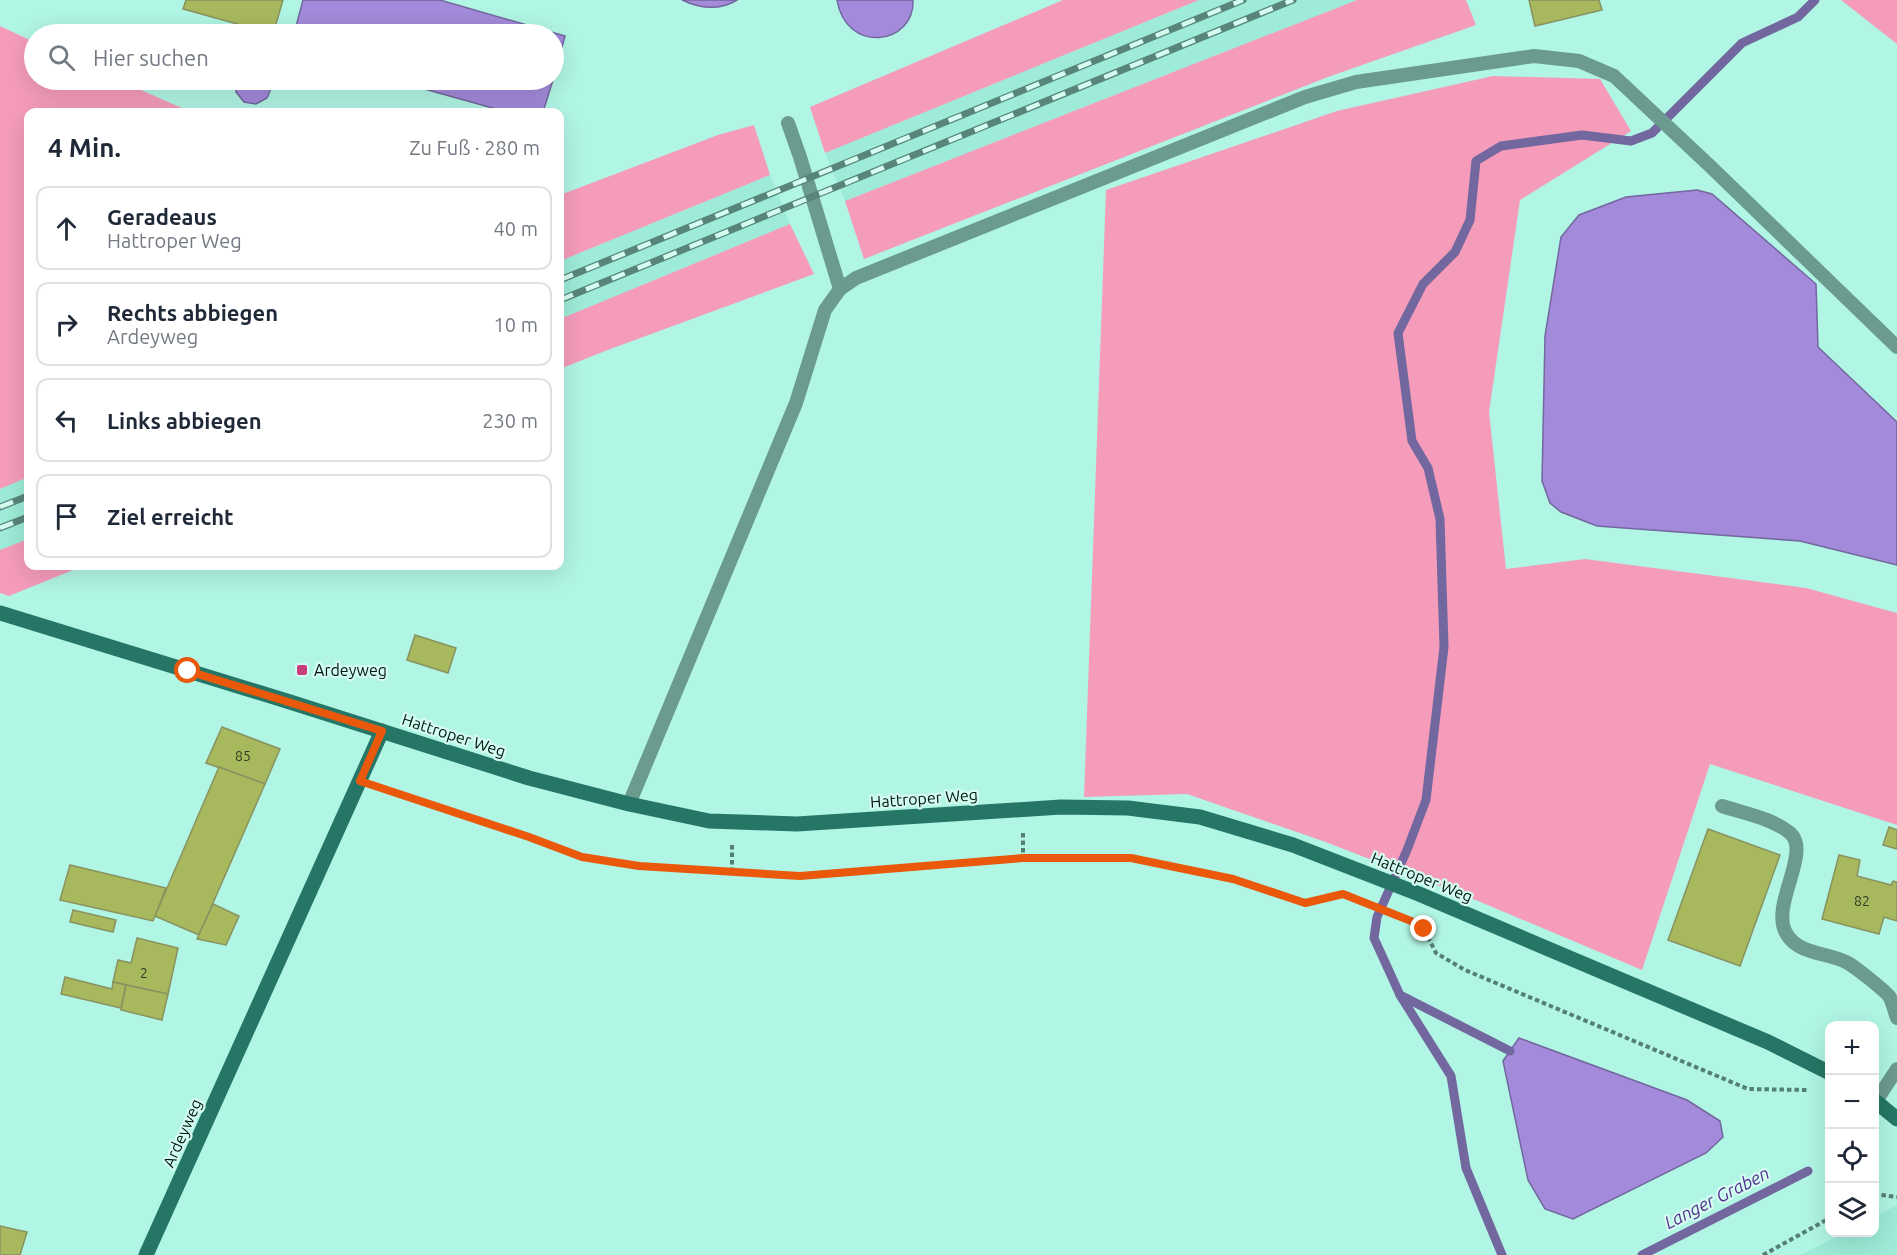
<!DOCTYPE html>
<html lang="de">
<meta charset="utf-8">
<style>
:root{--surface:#fff;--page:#f2f2f3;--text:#1f2937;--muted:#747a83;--line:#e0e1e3}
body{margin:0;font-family:Ubuntu,sans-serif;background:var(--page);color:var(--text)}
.controls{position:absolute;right:18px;bottom:18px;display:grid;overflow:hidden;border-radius:12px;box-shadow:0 6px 24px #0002}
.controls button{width:54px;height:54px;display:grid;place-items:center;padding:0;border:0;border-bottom:2px solid var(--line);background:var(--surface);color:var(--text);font:30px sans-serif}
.stop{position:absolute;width:18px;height:18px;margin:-14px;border:4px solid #ea580c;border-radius:50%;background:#fff}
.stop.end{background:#ea580c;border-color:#fff;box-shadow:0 2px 6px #0008}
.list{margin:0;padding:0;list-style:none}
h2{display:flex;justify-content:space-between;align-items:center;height:78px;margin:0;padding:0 24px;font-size:26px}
h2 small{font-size:20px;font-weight:400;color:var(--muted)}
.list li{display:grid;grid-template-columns:39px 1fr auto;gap:18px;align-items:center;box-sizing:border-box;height:84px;margin:0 12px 12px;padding:0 12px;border:2px solid var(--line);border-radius:12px}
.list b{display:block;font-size:22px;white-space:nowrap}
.list p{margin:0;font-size:20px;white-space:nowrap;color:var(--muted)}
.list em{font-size:20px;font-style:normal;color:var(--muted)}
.icon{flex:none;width:33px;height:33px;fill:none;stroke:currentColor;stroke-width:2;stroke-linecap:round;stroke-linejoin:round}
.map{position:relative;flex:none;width:1897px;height:1255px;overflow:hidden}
.search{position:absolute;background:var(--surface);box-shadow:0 6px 24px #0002;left:24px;top:24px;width:540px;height:66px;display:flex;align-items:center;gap:15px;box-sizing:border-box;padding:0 21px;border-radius:33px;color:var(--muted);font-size:22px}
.panel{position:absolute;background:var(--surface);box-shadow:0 6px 24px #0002;left:24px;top:108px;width:540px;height:462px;border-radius:12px}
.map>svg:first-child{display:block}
.built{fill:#9debd8}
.green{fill:#f59cbb}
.water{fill:#a38ada;stroke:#72679e;stroke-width:1.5}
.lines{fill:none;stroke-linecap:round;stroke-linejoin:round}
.stream{stroke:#72679e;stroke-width:9}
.building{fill:#a8b95d;stroke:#889260;stroke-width:1.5}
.path{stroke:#547f75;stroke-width:4;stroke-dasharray:4.5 3;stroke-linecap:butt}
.service{stroke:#6b9a8f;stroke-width:14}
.secondary{stroke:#257666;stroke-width:15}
.rail-casing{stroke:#58857a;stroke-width:7}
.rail{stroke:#d4fcf1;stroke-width:4.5;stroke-dasharray:14;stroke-linecap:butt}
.route{stroke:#ea580c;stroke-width:8}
.poi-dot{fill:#c8407b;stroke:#d4fcf1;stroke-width:2}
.labels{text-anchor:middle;stroke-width:4.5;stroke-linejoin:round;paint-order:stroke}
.number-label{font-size:14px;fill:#2a3f24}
.poi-label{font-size:16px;fill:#001611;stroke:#d4fcf1;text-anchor:start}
.street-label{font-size:16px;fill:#001611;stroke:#d4fcf1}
.water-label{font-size:18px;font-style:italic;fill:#55308e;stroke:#d4fcf1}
</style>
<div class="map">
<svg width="1897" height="1255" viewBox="0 0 1897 1255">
<rect width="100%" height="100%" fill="#b1f5e4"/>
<g class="built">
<polygon points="1199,0 1357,0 845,201 825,153"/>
<polygon points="770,175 790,224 560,319 560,261"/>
<polygon points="28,477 28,539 0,550 0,489"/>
<polygon points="1897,1205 1897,1255 1800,1255 1844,1233 1874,1232 1875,1217"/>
</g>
<g class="green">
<polygon points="1063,0 1199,0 825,153 810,107"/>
<polygon points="1357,0 1466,0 1476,25 1328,77 864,259 845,201"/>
<polygon points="1841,0 1897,0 1897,44"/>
<polygon points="0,26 34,42 34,80 118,80 191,112 28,112 28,477 0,489"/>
<polygon points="1493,76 1600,79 1631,131 1520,200 1489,412 1506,569 1585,559 1806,588 1897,613 1897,825 1710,764 1642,970 1478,901 1323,841 1187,794 1084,797 1106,190 1337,111"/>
<polygon points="754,125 770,175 560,261 560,195 718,135"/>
<polygon points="790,224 814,274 605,351 560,369 560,319"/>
<polygon points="28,539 28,566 83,566 9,596 0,593 0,550"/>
</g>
<g class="water">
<polygon points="303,0 440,0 565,36 554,76 554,34 294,34"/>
<path d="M682,0H737C719,11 701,9 682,0Z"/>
<path d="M837,0H913C915,45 846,55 837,0Z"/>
<polygon points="236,80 269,80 272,86 267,98 256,104 244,102 236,92"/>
<polygon points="392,80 553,80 543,112 507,112"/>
<polygon points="1697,190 1712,194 1816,284 1818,347 1897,422 1897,565 1800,541 1597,526 1561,512 1550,503 1542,481 1545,336 1561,237 1579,215 1626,197"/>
<polygon points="1519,1038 1687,1100 1720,1121 1723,1137 1706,1153 1573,1219 1545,1209 1528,1180 1503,1061"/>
</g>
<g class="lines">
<g class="stream">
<polyline points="1400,995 1510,1051"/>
<polyline points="1502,1255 1466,1168 1451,1076 1400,995 1374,938 1377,917 1407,850 1426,800 1444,647 1440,519 1428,468 1412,441 1398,333 1423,284 1455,252 1470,220 1476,161 1501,146 1582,135 1631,141 1652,133 1742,43 1798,17 1815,0"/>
<polyline points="1642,1255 1808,1171"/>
</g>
</g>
<g class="building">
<polygon points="186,0 283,0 273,34 183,9"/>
<polygon points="1529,0 1599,0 1602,10 1535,26"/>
<polygon points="415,635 456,648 448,673 407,660"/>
<polygon points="222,727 280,749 265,784 206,763"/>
<polygon points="219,767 265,784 199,935 155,916"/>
<polygon points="1889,827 1897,830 1897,849 1883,845"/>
<polygon points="1708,829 1780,855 1740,966 1668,940"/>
<polygon points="1839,855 1860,860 1857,876 1891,885 1893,881 1897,882 1897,921 1884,917 1879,934 1822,919"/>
<polygon points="70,865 166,888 153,921 60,900"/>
<polygon points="213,904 239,916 226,945 197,939"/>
<polygon points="73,910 116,920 113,932 70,922"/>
<polygon points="137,938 178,948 168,994 113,982 118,960 131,963"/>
<polygon points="65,977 112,989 113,982 126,985 121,1008 61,994"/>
<polygon points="126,985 168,994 162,1020 121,1010"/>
<polygon points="0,1226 27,1232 20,1255 0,1255"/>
</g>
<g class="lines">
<g class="path">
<polyline points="381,787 529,837 582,857 639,866 800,876 1023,858 1131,858 1233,879 1306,903 1343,894 1411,921 1424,929 1436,953 1465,970 1748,1089 1808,1090"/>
<polyline points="1023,833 1023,858"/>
<polyline points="732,872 732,844"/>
<polyline points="1874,1194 1897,1197"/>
<polyline points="1763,1255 1830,1218"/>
</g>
<g class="service">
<polyline points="788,123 800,157 840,289"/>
<polyline points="629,804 796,403 825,310 840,289 856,278 1305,97 1356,82 1534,56 1579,61 1614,76 1711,167 1897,347"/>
<path d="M1722,806C1743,813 1772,818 1790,833C1812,852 1770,905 1786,933C1798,955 1827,952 1846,962C1853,965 1884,990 1889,996C1893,1002 1894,1011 1897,1018"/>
<polyline points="1876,1101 1897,1069"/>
</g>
<g class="secondary">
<polyline points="0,613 290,702 529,778 629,804 709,821 797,824 1061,807 1128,808 1200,817 1293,845 1419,894 1768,1042 1830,1073"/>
<polyline points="1874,1100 1897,1119"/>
<polyline points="146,1255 382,731"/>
</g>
<defs>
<g id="rail">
<polyline points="560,280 1243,0"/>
<polyline points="560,300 1293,0"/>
<polyline points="0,507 28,496"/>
<polyline points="0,528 28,517"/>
</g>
</defs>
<use href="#rail" class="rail-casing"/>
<use href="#rail" class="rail"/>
</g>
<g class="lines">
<polyline class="route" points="188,671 382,731 360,781 529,837 582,857 639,866 800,876 1023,858 1131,858 1233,879 1305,903 1343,894 1411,921 1424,929"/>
</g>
<rect class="poi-dot" x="296" y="664" width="12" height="12" rx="3"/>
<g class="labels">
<g class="number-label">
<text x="243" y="761">85</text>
<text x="1862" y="906">82</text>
<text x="144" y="978">2</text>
</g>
<g class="poi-label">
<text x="314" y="676">Ardeyweg</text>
</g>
<g class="street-label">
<text transform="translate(454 735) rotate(18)" y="6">Hattroper Weg</text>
<text transform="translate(924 798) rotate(-4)" y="6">Hattroper Weg</text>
<text transform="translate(1422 877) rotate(22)" y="6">Hattroper Weg</text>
<text transform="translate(182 1133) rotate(-66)" y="6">Ardeyweg</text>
</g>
<g class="water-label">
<text transform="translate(1717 1198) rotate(-27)" y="6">Langer Graben</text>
</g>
</g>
</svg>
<div class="controls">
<button>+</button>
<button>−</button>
<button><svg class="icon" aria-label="locate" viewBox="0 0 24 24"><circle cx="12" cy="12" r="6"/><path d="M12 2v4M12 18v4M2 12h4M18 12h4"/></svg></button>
<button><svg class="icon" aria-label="layers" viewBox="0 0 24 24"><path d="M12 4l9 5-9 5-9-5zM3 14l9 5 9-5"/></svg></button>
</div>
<div class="stop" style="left:188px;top:671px"></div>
<div class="stop end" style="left:1424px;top:929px"></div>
<div class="search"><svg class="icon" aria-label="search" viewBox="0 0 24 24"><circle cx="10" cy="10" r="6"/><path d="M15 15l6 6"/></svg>Hier suchen</div>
<section class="panel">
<h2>4 Min.<small>Zu Fuß · 280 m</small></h2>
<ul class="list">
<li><svg class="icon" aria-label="ahead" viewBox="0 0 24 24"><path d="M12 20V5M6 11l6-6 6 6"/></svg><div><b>Geradeaus</b><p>Hattroper Weg</p></div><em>40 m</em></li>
<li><svg class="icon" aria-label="right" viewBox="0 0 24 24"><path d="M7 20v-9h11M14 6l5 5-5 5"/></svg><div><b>Rechts abbiegen</b><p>Ardeyweg</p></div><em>10 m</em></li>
<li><svg class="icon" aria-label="left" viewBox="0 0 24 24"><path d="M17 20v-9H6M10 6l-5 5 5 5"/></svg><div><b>Links abbiegen</b></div><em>230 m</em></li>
<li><svg class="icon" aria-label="arrive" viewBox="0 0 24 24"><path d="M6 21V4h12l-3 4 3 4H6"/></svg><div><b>Ziel erreicht</b></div></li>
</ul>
</section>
</div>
